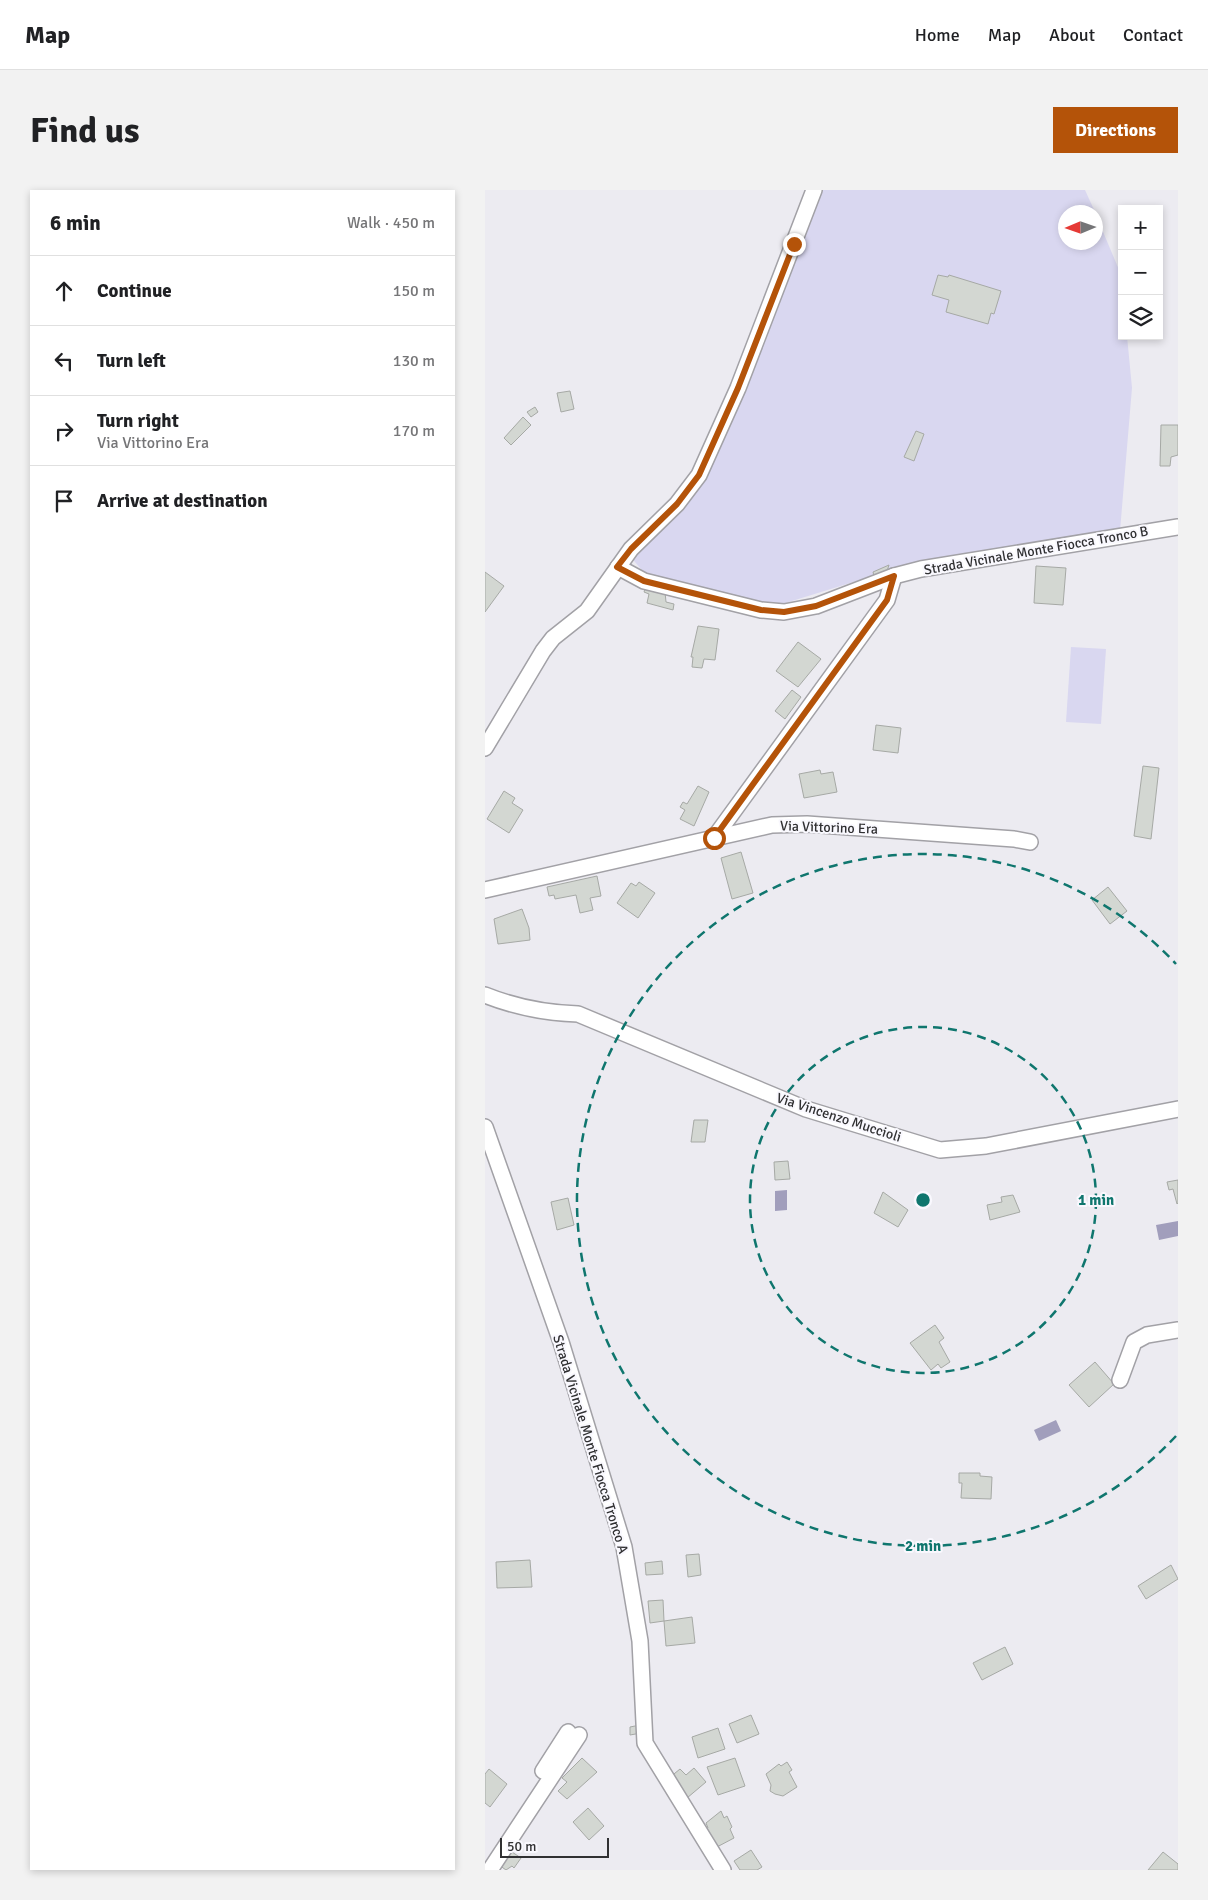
<!DOCTYPE html>
<meta charset="utf-8">
<style>
:root{--surface:#fff;--page:#f2f2f2;--text:#202124;--muted:#757577;--line:#e0e0e0;--accent:#b45309}
body{margin:0;font-family:Signika,sans-serif;background:var(--page);color:var(--text)}
.controls{position:absolute;right:15px;top:15px;display:grid;overflow:hidden;border-radius:0px;box-shadow:0 2px 8px #0003}
.controls button{width:45px;height:45px;display:grid;place-items:center;padding:0;border:0;border-bottom:1px solid var(--line);background:var(--surface);color:var(--text);font:25px sans-serif}
.compass{position:absolute;left:573px;top:15px;width:45px;height:45px;border-radius:50%;background:var(--surface);box-shadow:0 2px 8px #0003;rotate:268deg}
.scale{position:absolute;left:15px;bottom:12px;width:109px;box-sizing:border-box;padding-left:5px;border:2px solid #303032;border-top:0;font-size:14px;line-height:18px;white-space:nowrap;color:#303032;-webkit-text-stroke:4px #f9f8fe;paint-order:stroke}
.stop{position:absolute;width:15px;height:15px;margin:-11px;border:4px solid #b45309;border-radius:50%;background:#fff}
.stop.end{background:#b45309;border-color:#fff;box-shadow:0 1px 5px #0008}
.list{margin:0;padding:0;list-style:none}
h2{display:flex;justify-content:space-between;align-items:center;height:65px;margin:0;padding:0 20px;font-size:21px}
h2 small{font-size:16px;font-weight:400;color:var(--muted)}
.list li{display:grid;grid-template-columns:32px 1fr auto;gap:15px;align-items:center;box-sizing:border-box;height:70px;padding:0 20px;border-top:1px solid var(--line)}
.list b{display:block;font-size:19px;white-space:nowrap}
.list p{margin:0;font-size:16px;white-space:nowrap;color:var(--muted)}
.list em{font-size:16px;font-style:normal;color:var(--muted)}
.icon{flex:none;width:28px;height:28px;fill:none;stroke:currentColor;stroke-width:2;stroke-linecap:round;stroke-linejoin:round}
.map{position:relative;flex:none;width:693px;height:1680px;overflow:hidden;border-radius:0px}
header{display:flex;align-items:center;gap:30px;box-sizing:border-box;height:70px;padding:0 25px;background:var(--surface);border-bottom:1px solid var(--line)}
header strong{font-size:24px}
nav{display:flex;gap:28px;margin-inline-start:auto;font-size:18px}
.intro{display:flex;align-items:center;justify-content:space-between;box-sizing:border-box;height:120px;padding:0 30px}
h1{margin:0;font-size:35px}
.button{padding:12px 22px;border-radius:0px;background:var(--accent);color:#fff;font-size:18px;font-weight:700}
main{display:flex;gap:30px;padding:0 30px}
aside{flex:1;background:var(--surface);border-radius:0px;box-shadow:0 2px 8px #0003}
.map>svg:first-child{display:block}
.green{fill:#d9d7f0}
.water{fill:#a19ebc}
.building{fill:#d3d7d2;stroke:#a6a9a5}
.lines{fill:none;stroke-linecap:round;stroke-linejoin:round}
.minor-casing{stroke:#a2a1a6;stroke-width:18}
.minor{stroke:#fff;stroke-width:15}
.route{stroke:#b45309;stroke-width:6}
.ring{fill:none;stroke:#0f766e;stroke-width:2.5;stroke-dasharray:9 6}
.labels{text-anchor:middle;stroke-width:4;stroke-linejoin:round;paint-order:stroke}
.street-label{font-size:14px;fill:#303032;stroke:#f9f8fe}
.centre{fill:#0f766e;stroke:#f9f8fe;stroke-width:2.5}
.ring-label{font-size:15px;text-anchor:middle;font-weight:bold;fill:#0f766e;stroke:#f9f8fe;stroke-width:4;stroke-linejoin:round;paint-order:stroke}
</style>
<header>
<strong>Map</strong>
<nav><a>Home</a><a>Map</a><a>About</a><a>Contact</a></nav>
</header>
<div class="intro"><h1>Find us</h1><a class="button">Directions</a></div>
<main>
<aside>
<h2>6 min<small>Walk · 450 m</small></h2>
<ul class="list">
<li><svg class="icon" aria-label="ahead" viewBox="0 0 24 24"><path d="M12 20V5M6 11l6-6 6 6"/></svg><div><b>Continue</b></div><em>150 m</em></li>
<li><svg class="icon" aria-label="left" viewBox="0 0 24 24"><path d="M17 20v-9H6M10 6l-5 5 5 5"/></svg><div><b>Turn left</b></div><em>130 m</em></li>
<li><svg class="icon" aria-label="right" viewBox="0 0 24 24"><path d="M7 20v-9h11M14 6l5 5-5 5"/></svg><div><b>Turn right</b><p>Via Vittorino Era</p></div><em>170 m</em></li>
<li><svg class="icon" aria-label="arrive" viewBox="0 0 24 24"><path d="M6 21V4h12l-3 4 3 4H6"/></svg><div><b>Arrive at destination</b></div></li>
</ul>
</aside>
<div class="map">
<svg width="693" height="1680" viewBox="0 0 693 1680">
<rect width="100%" height="100%" fill="#ecebf1"/>
<g class="green">
<polygon points="331,0 600,0 610,22 580,22 580,52 610,52 611,25 637,87 637,146 642,146 647,198 635,341 535,354 417,377 294,415 165,390 145,366 217,280"/>
<polygon points="586,457 621,459 616,534 581,532"/>
</g>
<g class="water">
<polygon points="302,1000 302,1020 290,1021 290,1001"/>
<polygon points="693,1031 693,1046 674,1050 671,1035"/>
<polygon points="571,1230 576,1241 554,1251 549,1240"/>
</g>
<g class="building">
<polygon points="453,85 463,87 464,85 516,101 509,124 506,123 503,134 461,122 464,110 447,105"/>
<polygon points="85,201 89,219 76,222 72,203"/>
<polygon points="50,217 53,222 46,227 42,222"/>
<polygon points="38,227 46,235 26,255 19,248"/>
<polygon points="676,235 693,235 693,265 686,267 685,276 675,276"/>
<polygon points="431,241 439,244 429,271 419,267"/>
<polygon points="404,375 402,381 389,386 388,382"/>
<polygon points="551,376 581,378 578,415 549,413"/>
<polygon points="0,382 19,396 0,422"/>
<polygon points="161,397 180,402 181,412 189,414 188,420 162,413 164,404 159,402"/>
<polygon points="213,436 234,439 230,470 219,469 217,478 207,477 208,467 206,467"/>
<polygon points="313,452 336,469 313,497 291,481"/>
<polygon points="307,500 316,507 300,529 290,521"/>
<polygon points="391,535 416,538 413,563 388,560"/>
<polygon points="658,576 674,578 666,649 649,646"/>
<polygon points="335,580 336,584 348,582 352,602 319,608 314,584"/>
<polygon points="213,596 224,602 209,636 195,629 200,620 195,617 198,612 202,614"/>
<polygon points="19,601 30,608 27,613 38,620 24,643 2,629"/>
<polygon points="256,662 268,703 247,709 236,668"/>
<polygon points="112,686 116,706 105,708 108,720 95,723 91,705 70,709 69,705 64,706 62,697"/>
<polygon points="154,692 170,703 153,728 132,713 146,693 151,696"/>
<polygon points="623,697 642,721 625,734 607,710"/>
<polygon points="37,719 44,738 45,750 13,754 9,729"/>
<polygon points="209,930 223,930 220,952 206,952"/>
<polygon points="303,971 305,989 290,990 289,972"/>
<polygon points="693,990 693,1013 692,1014 688,999 684,1000 682,992"/>
<polygon points="398,1002 423,1020 413,1037 389,1023"/>
<polygon points="528,1005 535,1022 505,1030 502,1015 517,1012 516,1007"/>
<polygon points="83,1008 89,1035 72,1040 66,1012"/>
<polygon points="450,1135 459,1148 454,1152 465,1172 456,1178 453,1174 446,1180 425,1153"/>
<polygon points="610,1172 629,1194 604,1217 584,1195"/>
<polygon points="474,1283 495,1283 495,1286 507,1287 506,1309 476,1308 477,1293 474,1293"/>
<polygon points="214,1364 216,1385 203,1387 201,1365"/>
<polygon points="45,1370 47,1397 12,1398 11,1372"/>
<polygon points="177,1371 178,1384 161,1385 160,1373"/>
<polygon points="686,1375 693,1389 661,1409 653,1396"/>
<polygon points="178,1410 179,1431 207,1427 210,1453 181,1456 179,1431 165,1433 163,1411"/>
<polygon points="520,1457 528,1474 497,1490 488,1473"/>
<polygon points="266,1525 274,1544 252,1553 244,1534"/>
<polygon points="155,1535 156,1543 145,1545 145,1537"/>
<polygon points="233,1538 240,1559 213,1568 207,1547"/>
<polygon points="97,1568 112,1582 82,1609 73,1601 82,1592 77,1588"/>
<polygon points="250,1568 260,1596 233,1605 222,1577"/>
<polygon points="302,1572 307,1580 304,1582 312,1597 298,1606 290,1604 285,1601 286,1595 281,1584 294,1574 296,1576"/>
<polygon points="209,1578 221,1592 202,1608 184,1588 195,1579 201,1585"/>
<polygon points="4,1579 22,1594 5,1617 0,1613 0,1584"/>
<polygon points="103,1618 119,1636 104,1650 88,1632"/>
<polygon points="236,1621 239,1628 242,1626 247,1637 245,1639 249,1648 230,1658 220,1640 223,1638 221,1633"/>
<polygon points="24,1660 36,1668 29,1678 27,1676 21,1680 14,1675"/>
<polygon points="266,1660 277,1677 272,1680 255,1680 249,1671"/>
<polygon points="678,1662 693,1674 693,1680 663,1680"/>
</g>
<g class="lines">
<defs>
<g id="minor">
<polyline points="133,377 159,391 276,420 299,422 331,416 409,386 436,379 693,337"/>
<polyline points="0,558 58,461 68,448 102,421 146,359 192,314 214,285 253,198 329,0"/>
<polyline points="229,648 402,410 409,386"/>
<polyline points="0,700 287,635 322,634 529,649 545,652"/>
<path d="M0,805C30,817 60,823 93,824L321,919L455,960L501,956L693,919"/>
<polyline points="0,937 76,1152 139,1357 155,1451 160,1553 238,1680"/>
<polyline points="635,1190 649,1152 662,1145 693,1140"/>
<polyline points="58,1581 83,1542"/>
<polyline points="5,1680 94,1545"/>
</g>
</defs>
<use href="#minor" class="minor-casing"/>
<use href="#minor" class="minor"/>
</g>
<g class="lines">
<polyline class="route" points="229,648 402,410 409,386 331,416 299,422 276,420 159,391 132,377 146,359 192,314 214,285 253,198 309,54"/>
</g>
<g class="ring">
<circle cx="438" cy="1010" r="173"/>
<path d="M691 1246A346 346 0 1 1 691 774"/>
</g>
<g class="labels">
<g class="street-label">
<text transform="translate(551 360) rotate(-10)" y="5">Strada Vicinale Monte Fiocca Tronco B</text>
<text transform="translate(344 637) rotate(2)" y="5">Via Vittorino Era</text>
<text transform="translate(354 927) rotate(18)" y="5">Via Vincenzo Muccioli</text>
<text transform="translate(106 1254) rotate(73)" y="5">Strada Vicinale Monte Fiocca Tronco A</text>
</g>
</g>
<circle cx="438" cy="1010" r="8" class="centre"/>
<g class="ring-label">
<text x="611" y="1015">1 min</text>
<text x="438" y="1361">2 min</text>
</g>
</svg>
<div class="controls">
<button>+</button>
<button>−</button>
<button><svg class="icon" aria-label="layers" viewBox="0 0 24 24"><path d="M12 4l9 5-9 5-9-5zM3 14l9 5 9-5"/></svg></button>
</div>
<svg class="compass" viewBox="-18 -18 36 36"><path d="M0-13l5 13h-10z" fill="#e53935"/><path d="M0 13l5-13h-10z" fill="#757577"/></svg>
<div class="scale">50 m</div>
<div class="stop" style="left:229px;top:648px"></div>
<div class="stop end" style="left:309px;top:54px"></div>
</div>
</main>
